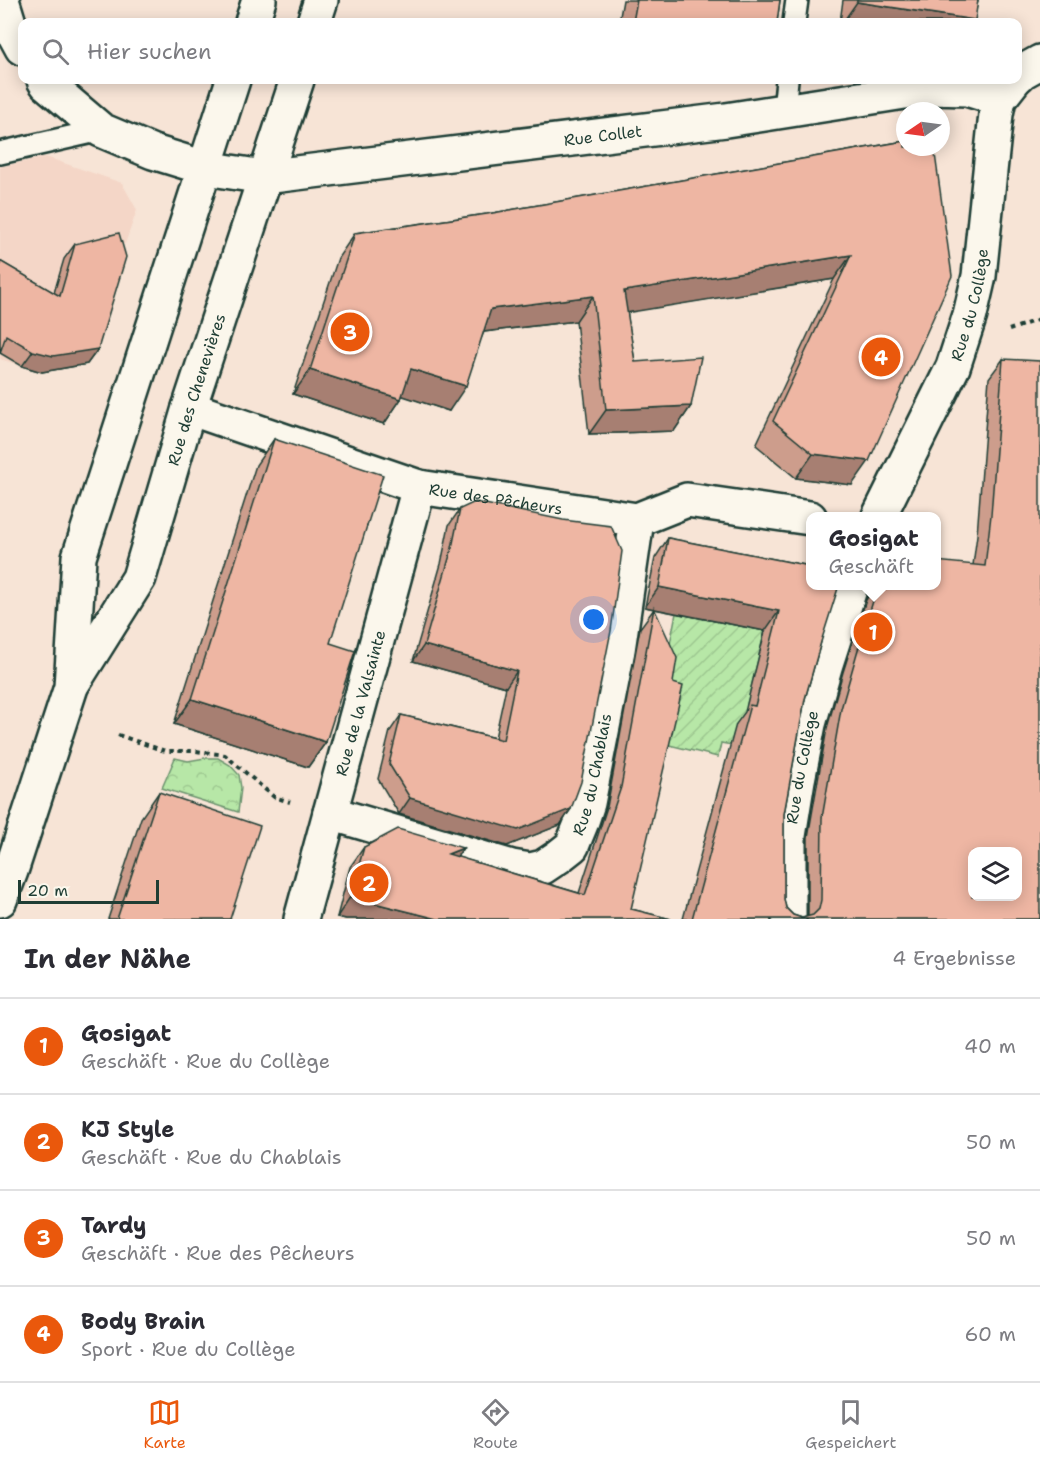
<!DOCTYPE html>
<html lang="de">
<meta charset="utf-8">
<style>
:root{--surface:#fff;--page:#f2f2f3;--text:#2b2b33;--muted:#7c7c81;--line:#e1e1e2;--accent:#ea580c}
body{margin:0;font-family:"Shantell Sans",sans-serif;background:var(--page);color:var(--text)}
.controls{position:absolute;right:18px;bottom:18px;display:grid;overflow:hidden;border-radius:12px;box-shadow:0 3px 15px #0003}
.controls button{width:54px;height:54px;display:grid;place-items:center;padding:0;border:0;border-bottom:2px solid var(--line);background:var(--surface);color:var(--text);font:30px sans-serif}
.compass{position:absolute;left:896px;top:102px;width:54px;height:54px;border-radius:50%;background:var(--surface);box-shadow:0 3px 15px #0003;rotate:257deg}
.scale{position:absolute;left:18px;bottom:15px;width:141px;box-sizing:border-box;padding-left:6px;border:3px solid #1f3d34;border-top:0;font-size:16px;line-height:21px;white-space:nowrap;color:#1f3d34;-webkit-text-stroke:4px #fbf7ec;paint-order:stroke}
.you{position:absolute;left:594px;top:620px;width:21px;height:21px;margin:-15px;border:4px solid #fff;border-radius:50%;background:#1a73e8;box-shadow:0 0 0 9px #1a73e833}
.badge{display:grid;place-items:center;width:39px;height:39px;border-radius:50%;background:var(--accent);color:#fff;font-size:20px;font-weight:700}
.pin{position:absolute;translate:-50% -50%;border:3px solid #fff;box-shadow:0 2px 6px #0006}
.popup{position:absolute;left:806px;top:512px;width:135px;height:78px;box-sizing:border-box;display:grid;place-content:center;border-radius:12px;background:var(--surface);filter:drop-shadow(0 2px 4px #0005);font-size:20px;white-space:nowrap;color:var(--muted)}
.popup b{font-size:22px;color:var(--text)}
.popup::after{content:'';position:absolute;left:50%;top:100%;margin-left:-12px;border:12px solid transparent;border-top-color:var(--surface)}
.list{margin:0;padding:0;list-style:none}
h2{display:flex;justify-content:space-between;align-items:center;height:78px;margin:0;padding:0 24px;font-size:26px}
h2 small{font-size:20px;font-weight:400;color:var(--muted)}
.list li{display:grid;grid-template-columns:39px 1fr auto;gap:18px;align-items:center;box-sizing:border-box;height:96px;padding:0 24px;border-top:2px solid var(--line)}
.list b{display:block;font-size:22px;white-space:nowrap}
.list p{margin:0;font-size:20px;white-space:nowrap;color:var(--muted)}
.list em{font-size:20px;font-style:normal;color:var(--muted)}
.icon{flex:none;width:33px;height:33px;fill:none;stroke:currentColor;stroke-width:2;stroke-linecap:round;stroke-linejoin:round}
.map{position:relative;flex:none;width:1040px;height:919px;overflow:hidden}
.search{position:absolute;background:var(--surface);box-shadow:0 3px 15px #0003;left:18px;right:18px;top:18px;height:66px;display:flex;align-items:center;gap:15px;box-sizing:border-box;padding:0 21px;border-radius:12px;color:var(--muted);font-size:22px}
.sheet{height:462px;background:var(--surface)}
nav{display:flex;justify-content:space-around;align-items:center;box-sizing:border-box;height:84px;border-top:2px solid var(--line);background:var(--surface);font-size:16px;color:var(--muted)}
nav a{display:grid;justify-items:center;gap:3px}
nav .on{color:var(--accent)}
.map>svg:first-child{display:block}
.built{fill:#f4d6c7}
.park{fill:url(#park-crowns);stroke:#6b926e;stroke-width:1.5}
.garden{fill:url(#garden-furrows);stroke:#6b926e;stroke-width:1.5}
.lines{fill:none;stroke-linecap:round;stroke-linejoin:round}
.lane-casing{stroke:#1f3d34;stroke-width:26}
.street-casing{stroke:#1f3d34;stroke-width:38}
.primary-casing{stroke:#1f3d34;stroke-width:38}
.path{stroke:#1f3d34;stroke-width:4;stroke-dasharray:4.5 4.5;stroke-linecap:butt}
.lane{stroke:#fbf7ec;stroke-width:21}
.street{stroke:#fbf7ec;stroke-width:33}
.primary{stroke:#fbf7ec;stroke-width:33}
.wall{fill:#cd9d8c;stroke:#1f3d34;stroke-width:1.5}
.shaded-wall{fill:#a77f72;stroke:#1f3d34;stroke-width:1.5}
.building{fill:#eeb6a3;stroke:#1f3d34;stroke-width:1.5;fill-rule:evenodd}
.labels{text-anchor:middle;stroke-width:6;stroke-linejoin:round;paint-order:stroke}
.street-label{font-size:16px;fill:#1f3d34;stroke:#fbf7ec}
</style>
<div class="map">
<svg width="1040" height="919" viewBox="0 0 1040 919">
<defs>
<pattern id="park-crowns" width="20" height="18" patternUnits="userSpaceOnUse" patternTransform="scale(1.5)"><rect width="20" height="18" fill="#b7e7a7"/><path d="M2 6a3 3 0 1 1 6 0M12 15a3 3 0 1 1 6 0" fill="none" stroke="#9dc790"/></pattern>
<pattern id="garden-furrows" width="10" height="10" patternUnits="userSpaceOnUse" patternTransform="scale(1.5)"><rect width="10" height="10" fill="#b7e7a7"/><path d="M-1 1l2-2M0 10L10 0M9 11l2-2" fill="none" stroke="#9dc790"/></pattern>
</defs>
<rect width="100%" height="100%" fill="#f7e4d6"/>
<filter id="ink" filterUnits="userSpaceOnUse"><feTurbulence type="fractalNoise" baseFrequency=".0167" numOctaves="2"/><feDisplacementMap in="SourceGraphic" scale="12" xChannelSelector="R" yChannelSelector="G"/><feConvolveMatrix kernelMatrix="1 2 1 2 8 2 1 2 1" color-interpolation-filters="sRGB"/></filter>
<g filter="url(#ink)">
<polygon class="built" points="46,157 122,183 137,210 125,244 109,248 32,369 0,359 0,167"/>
<polygon class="park" points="175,758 188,761 205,758 218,758 230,765 239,775 241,788 238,812 162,788"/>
<polygon class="garden" points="676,613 765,631 747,704 759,706 731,745 721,743 718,757 661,743 657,711"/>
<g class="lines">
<defs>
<g id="lane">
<polyline points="794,22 797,0"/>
<polyline points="784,111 787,80"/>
<polyline points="0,153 101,130"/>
</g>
<g id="street">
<polyline points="2,0 10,26 22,48"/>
<polyline points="1018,76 1022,72 1040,62"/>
<path id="s1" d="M44,80L47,84L101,130L153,152L205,168L264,177L726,120L930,88L967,89L999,99"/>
<path id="s2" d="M189,408L419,487L637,520L687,500L810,518"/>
<path id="s3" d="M879,516L953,367L970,315L979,276L996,114L999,99L1014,80"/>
<path id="s4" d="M330,813L512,867L530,870L543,867L558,857L572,846L581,824L588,803L618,650L637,520"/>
<path id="s5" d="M301,919L419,487"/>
<path id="s6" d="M789,919V836L798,780L809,724L825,667L851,586"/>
</g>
<g id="primary">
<polyline points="252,22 259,0"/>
<polyline points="314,22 321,0"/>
<path id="s7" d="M73,683L139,578L189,408L297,80"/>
<polyline points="0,900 11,871 71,687 79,557 233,80"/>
</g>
</defs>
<use href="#lane" class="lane-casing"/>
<use href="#street" class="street-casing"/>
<use href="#primary" class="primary-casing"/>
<g class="path">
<polyline points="1009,330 1040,319"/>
<polyline points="118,735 165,751 196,751 225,755 274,797 290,802"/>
</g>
<use href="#lane" class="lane"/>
<use href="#street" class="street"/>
<use href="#primary" class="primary"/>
</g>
<g class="wall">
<polygon points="623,0 780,0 777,22 619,22"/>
<polygon points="843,0 978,0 974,22 840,22"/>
<polygon points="905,141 852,485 796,478 756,445 834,279 627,312 635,362 691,406 674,431 589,434 576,321 484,332 449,411 402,395 401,399 384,424 293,394 338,258 355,233 487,214"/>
<polygon points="75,244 98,349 87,364 42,372 22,366 0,353 0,261 54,293 64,259"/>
<polygon points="1003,359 1040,919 683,919 736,724 745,712 765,631 654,609 631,909 671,919 346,919 337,917 350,867 364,847 463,848 457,857 579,893 607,807 640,628 654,609 645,607 655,558 668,538 810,566 821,642 805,699 784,814 784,899 786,908 793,915 802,918 808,917 808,837 827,728 843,672 866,600 875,585 936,585 973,565 977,535 989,378"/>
<polygon points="274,439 330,643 326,742 308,767 174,724 256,465"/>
<polygon points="460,509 571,809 560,825 507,846 399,814 378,779 390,731 401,715 495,738 506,687 413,661 441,564 449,525"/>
<polygon points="159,792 230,919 108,919 141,818"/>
</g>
<g class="shaded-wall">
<polygon points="857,2 975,20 974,22 843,22"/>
<polygon points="851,255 834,279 607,316 624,291"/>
<polygon points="593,296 576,321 474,333 491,309"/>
<polygon points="98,349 87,364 42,372 22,366 33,351"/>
<polygon points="411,369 466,386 449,411 394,393"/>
<polygon points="310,370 401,399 384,424 293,394"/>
<polygon points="691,406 674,431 589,434 606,410"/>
<polygon points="813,454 869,461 852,485 796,478"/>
<polygon points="659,587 779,611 765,631 645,607"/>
<polygon points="424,645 517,671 506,687 413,661"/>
<polygon points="192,699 326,742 308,767 174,724"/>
<polygon points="410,798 571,809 560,825 507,846 399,814"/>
<polygon points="463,848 449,868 448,854"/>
<polygon points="350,897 438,919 346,919 337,917"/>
</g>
<g class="building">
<polygon points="637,0 780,0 777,22 633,22"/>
<polygon points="857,0 978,0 975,20 857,2"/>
<polygon points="905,141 905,147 934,147 952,276 869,461 813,454 773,421 851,255 624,291 635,362 701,357 691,406 606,410 593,296 491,309 466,386 411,369 401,399 310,370 355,233 487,214"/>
<polygon points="119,233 126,257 98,349 53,356 33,351 6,335 0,353 0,261 60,296 75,244"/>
<path d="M1003,359L1040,361V919H692L750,705L755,706L779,611L659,587L668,538L810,566V585H839L821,642L805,699L784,814V899L786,908L793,915L802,918L813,915L819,909L821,900L822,818L841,709L857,653L878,585H936V561L985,566L991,515ZM972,852H1017V897H972Z"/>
<polygon points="274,439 383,475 330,643 355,651 326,742 192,699"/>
<polygon points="475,502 563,520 611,526 622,551 611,631 581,782 571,809 518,830 410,798 389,764 401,715 503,740 517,671 424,645 452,548 460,509"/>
<polygon points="654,608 677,658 673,683 683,686 631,909 671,919 438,919 350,897 364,847 398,829 463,848 448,854 585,895 621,787"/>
<polygon points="159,792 260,826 230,919 117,919"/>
</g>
</g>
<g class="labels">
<g class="street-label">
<text dy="6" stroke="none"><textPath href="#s1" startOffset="588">Rue Collet</textPath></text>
<text dy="6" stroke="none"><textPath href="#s3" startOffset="231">Rue du Collège</textPath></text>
<text dy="6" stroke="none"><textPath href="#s7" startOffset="321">Rue des Chenevières</textPath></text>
<text dy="6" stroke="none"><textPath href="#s2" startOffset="321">Rue des Pêcheurs</textPath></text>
<text dy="6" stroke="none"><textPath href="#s5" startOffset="224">Rue de la Valsainte</textPath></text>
<text dy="6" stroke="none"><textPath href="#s6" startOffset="153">Rue du Collège</textPath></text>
<text dy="6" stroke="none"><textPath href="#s4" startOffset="332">Rue du Chablais</textPath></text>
</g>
</g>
</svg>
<div class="controls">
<button><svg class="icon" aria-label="layers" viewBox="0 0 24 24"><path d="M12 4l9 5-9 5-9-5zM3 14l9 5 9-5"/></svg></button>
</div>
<svg class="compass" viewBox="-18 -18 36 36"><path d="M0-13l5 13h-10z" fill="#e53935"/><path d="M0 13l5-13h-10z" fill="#7c7c81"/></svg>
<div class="scale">20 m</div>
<div class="you"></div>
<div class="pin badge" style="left:873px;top:632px">1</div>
<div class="popup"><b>Gosigat</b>Geschäft</div>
<div class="pin badge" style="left:369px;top:883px">2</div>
<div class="pin badge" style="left:350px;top:332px">3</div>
<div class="pin badge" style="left:881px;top:357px">4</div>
<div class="search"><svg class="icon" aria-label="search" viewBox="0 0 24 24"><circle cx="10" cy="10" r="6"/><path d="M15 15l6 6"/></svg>Hier suchen</div>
</div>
<section class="sheet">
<h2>In der Nähe<small>4 Ergebnisse</small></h2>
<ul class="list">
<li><span class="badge">1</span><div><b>Gosigat</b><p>Geschäft · Rue du Collège</p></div><em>40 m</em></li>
<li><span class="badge">2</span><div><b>KJ Style</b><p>Geschäft · Rue du Chablais</p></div><em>50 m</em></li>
<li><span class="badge">3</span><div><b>Tardy</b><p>Geschäft · Rue des Pêcheurs</p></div><em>50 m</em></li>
<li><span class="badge">4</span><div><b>Body Brain</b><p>Sport · Rue du Collège</p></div><em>60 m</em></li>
</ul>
</section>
<nav>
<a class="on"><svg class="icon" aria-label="map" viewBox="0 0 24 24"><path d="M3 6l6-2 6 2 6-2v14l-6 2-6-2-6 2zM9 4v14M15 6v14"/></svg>Karte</a>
<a><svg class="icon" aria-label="directions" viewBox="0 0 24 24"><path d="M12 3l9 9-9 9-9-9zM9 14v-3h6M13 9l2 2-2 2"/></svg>Route</a>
<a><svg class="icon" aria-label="saved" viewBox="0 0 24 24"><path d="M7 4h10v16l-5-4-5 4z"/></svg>Gespeichert</a>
</nav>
